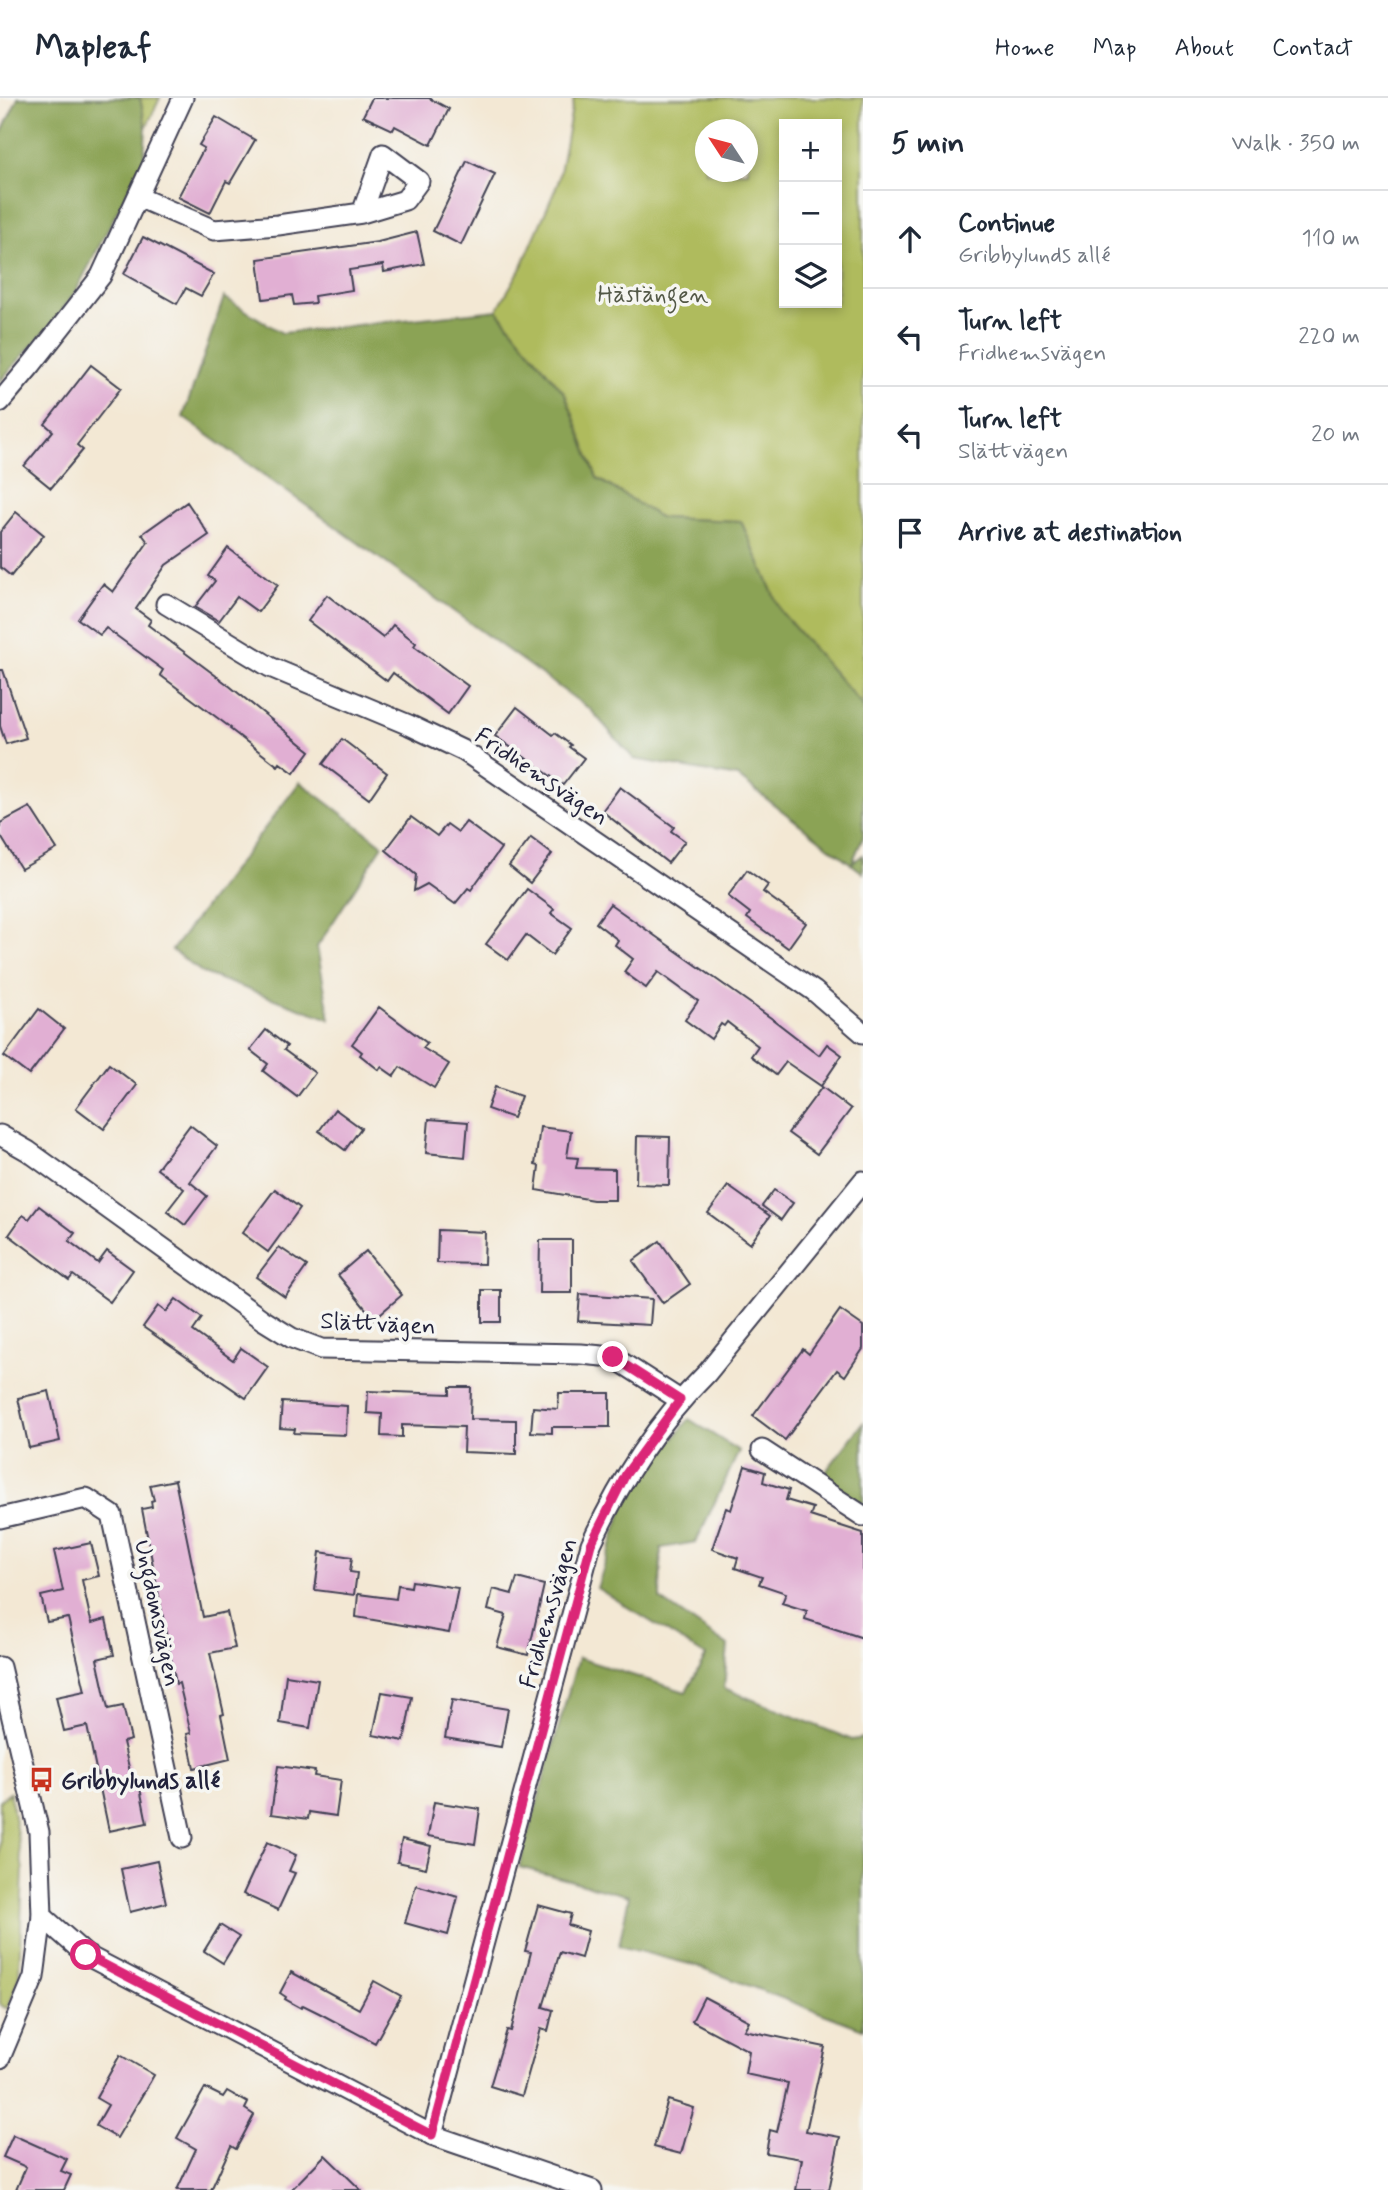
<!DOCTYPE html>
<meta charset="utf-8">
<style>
:root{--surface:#fff;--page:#f6f6f7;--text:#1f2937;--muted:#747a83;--line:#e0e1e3}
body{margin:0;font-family:Mynerve,sans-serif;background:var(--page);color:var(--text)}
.controls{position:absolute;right:21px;top:21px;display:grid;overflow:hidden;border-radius:0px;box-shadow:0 4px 10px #0003}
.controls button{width:63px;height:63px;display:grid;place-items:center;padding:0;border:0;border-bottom:2px solid var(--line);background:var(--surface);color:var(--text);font:35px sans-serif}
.compass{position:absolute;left:695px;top:21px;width:63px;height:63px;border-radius:50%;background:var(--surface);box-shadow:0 4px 10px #0003;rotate:306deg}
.stop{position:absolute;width:21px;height:21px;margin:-16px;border:5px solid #db2777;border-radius:50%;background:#fff}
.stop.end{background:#db2777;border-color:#fff;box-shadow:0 2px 7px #0008}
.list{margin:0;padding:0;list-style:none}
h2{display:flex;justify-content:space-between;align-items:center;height:91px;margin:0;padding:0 28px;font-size:30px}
h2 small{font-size:23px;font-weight:400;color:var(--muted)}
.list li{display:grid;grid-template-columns:46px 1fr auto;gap:21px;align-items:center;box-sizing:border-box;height:98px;padding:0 28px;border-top:2px solid var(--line)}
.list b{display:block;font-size:26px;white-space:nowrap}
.list p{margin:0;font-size:23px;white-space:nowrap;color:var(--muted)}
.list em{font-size:23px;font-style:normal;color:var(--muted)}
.icon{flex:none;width:38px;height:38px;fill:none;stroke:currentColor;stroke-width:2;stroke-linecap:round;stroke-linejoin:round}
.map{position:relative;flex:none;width:863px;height:2092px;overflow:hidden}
header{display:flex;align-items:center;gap:42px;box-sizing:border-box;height:98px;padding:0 35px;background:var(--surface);border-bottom:2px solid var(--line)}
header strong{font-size:33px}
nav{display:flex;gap:38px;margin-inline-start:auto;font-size:24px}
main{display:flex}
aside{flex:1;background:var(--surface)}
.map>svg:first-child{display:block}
.green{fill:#afbb5d;stroke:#686e4c;stroke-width:2;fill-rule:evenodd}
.forest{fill:#8ba354;stroke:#566248;stroke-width:2}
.building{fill:#e1afd3}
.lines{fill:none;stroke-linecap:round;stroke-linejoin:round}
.street-casing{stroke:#414052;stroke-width:23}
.street{stroke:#fff;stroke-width:19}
.route{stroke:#db2777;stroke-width:9}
.labels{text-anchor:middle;stroke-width:7;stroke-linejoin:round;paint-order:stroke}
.park-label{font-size:24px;fill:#535847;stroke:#f6f6f2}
.street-label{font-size:24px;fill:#22223b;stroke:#f6f6f2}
.poi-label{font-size:24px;font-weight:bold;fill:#22223b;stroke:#f6f6f2;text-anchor:start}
</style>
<header>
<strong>Mapleaf</strong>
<nav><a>Home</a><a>Map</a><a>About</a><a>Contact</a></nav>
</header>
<main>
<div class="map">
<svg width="863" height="2092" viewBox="0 0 863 2092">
<rect width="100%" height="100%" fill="#f6f6f2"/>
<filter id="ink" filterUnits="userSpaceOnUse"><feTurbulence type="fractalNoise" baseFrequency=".0143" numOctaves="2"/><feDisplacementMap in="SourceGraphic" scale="14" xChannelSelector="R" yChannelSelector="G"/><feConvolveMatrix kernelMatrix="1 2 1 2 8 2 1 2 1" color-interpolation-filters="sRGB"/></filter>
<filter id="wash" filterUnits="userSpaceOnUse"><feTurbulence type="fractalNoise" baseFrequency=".00686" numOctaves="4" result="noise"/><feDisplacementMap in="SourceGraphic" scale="28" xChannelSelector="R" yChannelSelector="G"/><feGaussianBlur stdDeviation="1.57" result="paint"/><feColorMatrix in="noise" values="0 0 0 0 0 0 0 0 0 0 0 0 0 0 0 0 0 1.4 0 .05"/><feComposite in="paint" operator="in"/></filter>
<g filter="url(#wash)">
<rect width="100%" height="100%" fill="#f3e8d4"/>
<g class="green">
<polygon points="140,0 160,0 146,30"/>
<path d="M574,0H863V608L781,514L741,423L661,420L597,380L565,296L497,212L522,168L558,85ZM784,26H837V205H784ZM706,32H748V74H706Z"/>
<polygon points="10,1695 23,1772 19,1877 8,1911 0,1907 0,1702"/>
</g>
<g class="forest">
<polygon points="18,0 140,0 146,30 144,61 77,191 57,220 0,283 0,38"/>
<polygon points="224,199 282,235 497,212 565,296 597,380 661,420 741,423 781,514 863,608 863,739 852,765 863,757 863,775 738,679 634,661 591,612 183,319"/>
<polygon points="300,684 383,747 317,849 330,921 203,875 172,852"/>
<polygon points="689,1321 739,1353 696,1444 661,1450 660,1501 728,1548 724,1590 852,1642 863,1640 863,1931 697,1868 619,1848 629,1798 519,1769 578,1560 686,1594 706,1558 597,1490 625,1404"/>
<polygon points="863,1325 863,1406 839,1394 823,1377"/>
</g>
<g id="blocks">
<g class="building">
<polygon points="372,0 429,0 449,11 431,47 395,28 393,32 363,18"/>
<polygon points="216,19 255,42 230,85 226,83 210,115 178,99 204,50 199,47"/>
<polygon points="467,63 495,76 461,147 433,133"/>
<polygon points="417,134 424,166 384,174 383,167 349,172 352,192 314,198 315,205 294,207 292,197 263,201 258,161 378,144"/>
<polygon points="143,139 214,176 201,198 186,190 177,206 124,176"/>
<polygon points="91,267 121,290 77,347 83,352 51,390 24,368 53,333 45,326"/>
<polygon points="187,404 209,437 166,467 136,511 151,522 148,527 227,586 310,653 294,675 280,665 278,668 230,631 231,630 160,577 163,572 106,530 100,537 78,521 103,486 113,494 148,444 142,436"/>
<polygon points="16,414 44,437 11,478 0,469 0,434"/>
<polygon points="228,450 278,487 258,514 237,499 219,523 195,509 215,483 208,478"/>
<polygon points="327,497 383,540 393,527 416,545 414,548 468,588 448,616 393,575 387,583 308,523"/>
<polygon points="0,572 3,572 26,640 6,646 0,628"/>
<polygon points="517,609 553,637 555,635 571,647 569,649 584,660 563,687 495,638"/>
<polygon points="342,641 387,675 369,701 323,666"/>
<polygon points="620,689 674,729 671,733 685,743 668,765 602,713"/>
<polygon points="30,709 57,751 21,771 0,737 0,725"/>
<polygon points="411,719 437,738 447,726 458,734 466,724 501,750 471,792 468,790 455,806 427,786 414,793 416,777 386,752"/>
<polygon points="531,740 552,756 530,785 509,768"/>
<polygon points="747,772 768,787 763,794 806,825 788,850 747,820 750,815 728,798"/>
<polygon points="527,791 554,811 551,815 572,830 552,857 526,837 508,862 486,846"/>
<polygon points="610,806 771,920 819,957 827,946 842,957 821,988 786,964 776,977 751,958 758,948 727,924 724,928 721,926 711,941 685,922 698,903 658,874 646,890 624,874 633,861 615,847 618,842 596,825"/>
<polygon points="379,909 427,945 423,950 449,966 434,990 400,969 394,978 381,969 379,972 360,957 362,954 352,946"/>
<polygon points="39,911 64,931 29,977 4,958"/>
<polygon points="266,932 287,948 284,952 315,975 297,999 263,973 268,966 250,952"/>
<polygon points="109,966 137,987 104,1031 76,1010"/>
<polygon points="495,989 521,998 513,1020 487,1011"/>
<polygon points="822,989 851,1011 817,1056 788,1035"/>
<polygon points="335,1011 361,1030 345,1052 319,1033"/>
<polygon points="429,1021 468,1024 465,1059 426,1055"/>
<polygon points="190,1027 217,1048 190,1084 207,1098 185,1127 167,1113 184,1091 157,1071"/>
<polygon points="540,1029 571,1033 567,1059 578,1060 576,1070 615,1071 615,1102 593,1102 536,1092 539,1068 535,1067"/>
<polygon points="637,1038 670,1039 669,1087 636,1086"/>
<polygon points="728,1088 770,1118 750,1146 708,1115"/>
<polygon points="275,1091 300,1110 268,1154 242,1135"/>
<polygon points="774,1092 793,1105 781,1122 762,1108"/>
<polygon points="39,1108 75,1135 69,1143 98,1165 107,1153 133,1172 110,1204 73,1177 69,1182 9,1137 23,1117 29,1121"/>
<polygon points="438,1132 485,1134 484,1166 437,1165"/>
<polygon points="540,1142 572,1142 572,1195 539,1195"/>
<polygon points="660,1143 690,1186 663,1205 633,1163"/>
<polygon points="279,1149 307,1168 285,1199 256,1179"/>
<polygon points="366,1153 402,1197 374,1221 338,1177"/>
<rect x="482" y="1192" width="19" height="32"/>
<polygon points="580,1196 652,1201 650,1227 578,1223"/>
<polygon points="176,1201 202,1220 193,1233 233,1262 241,1250 268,1269 246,1300 143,1229 158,1208 166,1214"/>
<polygon points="840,1212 863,1228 863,1251 845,1278 837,1272 785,1342 753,1318 803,1251 809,1256"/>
<polygon points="450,1289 471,1289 470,1321 516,1322 516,1356 463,1354 464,1329 402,1327 402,1339 381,1338 382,1316 367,1315 368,1293 450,1296"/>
<polygon points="49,1293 60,1343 29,1350 18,1300"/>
<polygon points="559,1295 610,1295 610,1329 552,1329 552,1335 531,1334 533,1309 558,1311"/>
<polygon points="282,1304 347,1308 346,1337 294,1335 295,1331 280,1330"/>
<polygon points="745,1368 765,1374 763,1384 789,1392 786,1402 813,1410 810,1418 863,1435 863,1540 805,1521 807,1513 782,1505 786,1495 759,1486 762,1479 735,1470 738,1460 712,1451 726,1410 731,1412"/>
<polygon points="175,1382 203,1519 227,1514 235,1550 210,1555 224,1616 221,1617 230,1661 194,1670 187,1636 191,1635 179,1585 176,1586 142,1411 152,1409 151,1403 154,1402 150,1387"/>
<polygon points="91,1445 99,1478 82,1482 90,1519 92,1525 106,1521 114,1557 97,1561 108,1611 123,1608 131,1642 123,1644 134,1691 140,1690 147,1725 109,1733 87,1628 64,1633 56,1599 85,1593 68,1520 47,1524 41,1498 63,1493 54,1453"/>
<polygon points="320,1454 352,1459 350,1474 357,1475 354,1497 315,1492"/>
<polygon points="517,1480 544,1487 528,1557 497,1549 506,1517 488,1512 493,1491 512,1496"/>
<polygon points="412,1483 458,1490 449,1535 356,1519 358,1496 396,1501 398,1487 411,1489"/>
<polygon points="286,1577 318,1582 310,1630 280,1625"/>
<polygon points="382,1594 412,1599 404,1643 373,1637"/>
<polygon points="452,1602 508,1611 501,1649 445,1640"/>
<polygon points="278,1668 315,1673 314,1678 341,1682 336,1718 309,1714 308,1721 271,1716"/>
<polygon points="434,1704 480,1711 475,1746 428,1738"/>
<polygon points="402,1741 431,1748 426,1770 397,1764"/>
<polygon points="267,1744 296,1757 289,1773 295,1775 278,1812 243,1796"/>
<polygon points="157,1763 166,1805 130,1814 121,1771"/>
<polygon points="416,1787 458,1799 448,1837 405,1825"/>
<polygon points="538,1807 571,1816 568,1827 588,1833 581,1860 560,1854 543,1909 553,1912 548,1933 541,1931 522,1998 490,1988 507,1932 511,1933 531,1854 525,1853"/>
<polygon points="220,1827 239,1839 223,1865 204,1853"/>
<polygon points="291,1874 359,1911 374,1883 401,1898 375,1945 319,1915 303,1907 301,1910 285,1901 286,1899 280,1895"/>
<polygon points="704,1899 749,1923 744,1932 825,1949 806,2033 840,2039 829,2092 796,2092 802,2061 766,2055 770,2032 777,2034 788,1985 745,1976 749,1953 692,1923"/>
<polygon points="120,1957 154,1977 117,2040 96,2028 108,2007 96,2000"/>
<polygon points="205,1990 223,1999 227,1993 248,2005 245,2011 254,2017 236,2051 231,2048 211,2092 177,2092 196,2051 177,2040"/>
<polygon points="668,2002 694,2010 681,2056 654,2049"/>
<polygon points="13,2037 67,2061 61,2073 71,2077 64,2092 16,2092 26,2069 3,2059"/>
<polygon points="325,2057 361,2092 291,2092"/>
</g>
</g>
</g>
<g filter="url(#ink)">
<use href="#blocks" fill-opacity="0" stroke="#414052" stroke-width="2"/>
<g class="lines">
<defs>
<g id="street">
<polyline points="138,99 214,132 278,127 362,115 405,102 419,83 383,56 362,115"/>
<polyline points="0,304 32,266 101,178 183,0"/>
<polyline points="166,506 270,569 409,627 464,653 814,893 863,935"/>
<polyline points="0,1037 28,1053 263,1222 292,1240 321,1251 581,1256 613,1259 680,1302"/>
<polyline points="762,1352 863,1418"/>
<polyline points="0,1420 86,1400 112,1417 182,1740"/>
<polyline points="0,1569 39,1734 42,1818 34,1879 0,1960"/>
<polyline points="42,1818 86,1857 432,2037 592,2092"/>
<path d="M432,2037L591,1446C621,1381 656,1326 707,1275L863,1083"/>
</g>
</defs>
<use href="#street" class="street-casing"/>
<use href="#street" class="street"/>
</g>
</g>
<g class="lines" filter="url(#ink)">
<polyline class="route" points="86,1857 432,2037 591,1446 626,1376 680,1302 613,1259"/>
</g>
<defs>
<symbol id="bus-bare" viewBox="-9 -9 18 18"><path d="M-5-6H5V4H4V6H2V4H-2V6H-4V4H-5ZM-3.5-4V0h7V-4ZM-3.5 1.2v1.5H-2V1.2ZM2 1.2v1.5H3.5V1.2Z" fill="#c8321e" stroke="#f6f6f2" stroke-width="2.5" paint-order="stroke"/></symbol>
</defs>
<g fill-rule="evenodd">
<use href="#bus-bare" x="24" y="1664" width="35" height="35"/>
</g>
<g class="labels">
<g class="park-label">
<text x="653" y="204">Hästängen</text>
</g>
<g class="street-label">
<text transform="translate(542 678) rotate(34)" y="8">Fridhemsvägen</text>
<text transform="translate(378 1225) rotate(3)" y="8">Slättvägen</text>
<text transform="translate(158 1515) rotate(78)" y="8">Ungdomsvägen</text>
<text transform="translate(548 1515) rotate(-74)" y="8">Fridhemsvägen</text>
</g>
<g class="poi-label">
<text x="61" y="1690">Gribbylunds allé</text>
</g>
</g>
</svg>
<div class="controls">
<button>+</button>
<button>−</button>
<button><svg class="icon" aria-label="layers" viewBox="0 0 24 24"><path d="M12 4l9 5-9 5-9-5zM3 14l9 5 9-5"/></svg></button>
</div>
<svg class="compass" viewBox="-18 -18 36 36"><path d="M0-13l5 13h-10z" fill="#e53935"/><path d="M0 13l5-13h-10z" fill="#747a83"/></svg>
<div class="stop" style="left:86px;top:1857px"></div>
<div class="stop end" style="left:613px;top:1259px"></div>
</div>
<aside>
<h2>5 min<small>Walk · 350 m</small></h2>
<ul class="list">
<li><svg class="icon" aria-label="ahead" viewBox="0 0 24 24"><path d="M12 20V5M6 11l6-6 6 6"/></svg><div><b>Continue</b><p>Gribbylunds allé</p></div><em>110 m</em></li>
<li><svg class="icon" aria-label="left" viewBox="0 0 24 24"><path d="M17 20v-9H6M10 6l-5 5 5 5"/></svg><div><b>Turn left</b><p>Fridhemsvägen</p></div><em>220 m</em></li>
<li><svg class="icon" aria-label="left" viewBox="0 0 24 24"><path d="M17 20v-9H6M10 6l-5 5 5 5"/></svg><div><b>Turn left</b><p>Slättvägen</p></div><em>20 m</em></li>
<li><svg class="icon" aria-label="arrive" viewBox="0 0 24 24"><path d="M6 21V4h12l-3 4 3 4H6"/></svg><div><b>Arrive at destination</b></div></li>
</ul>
</aside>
</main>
